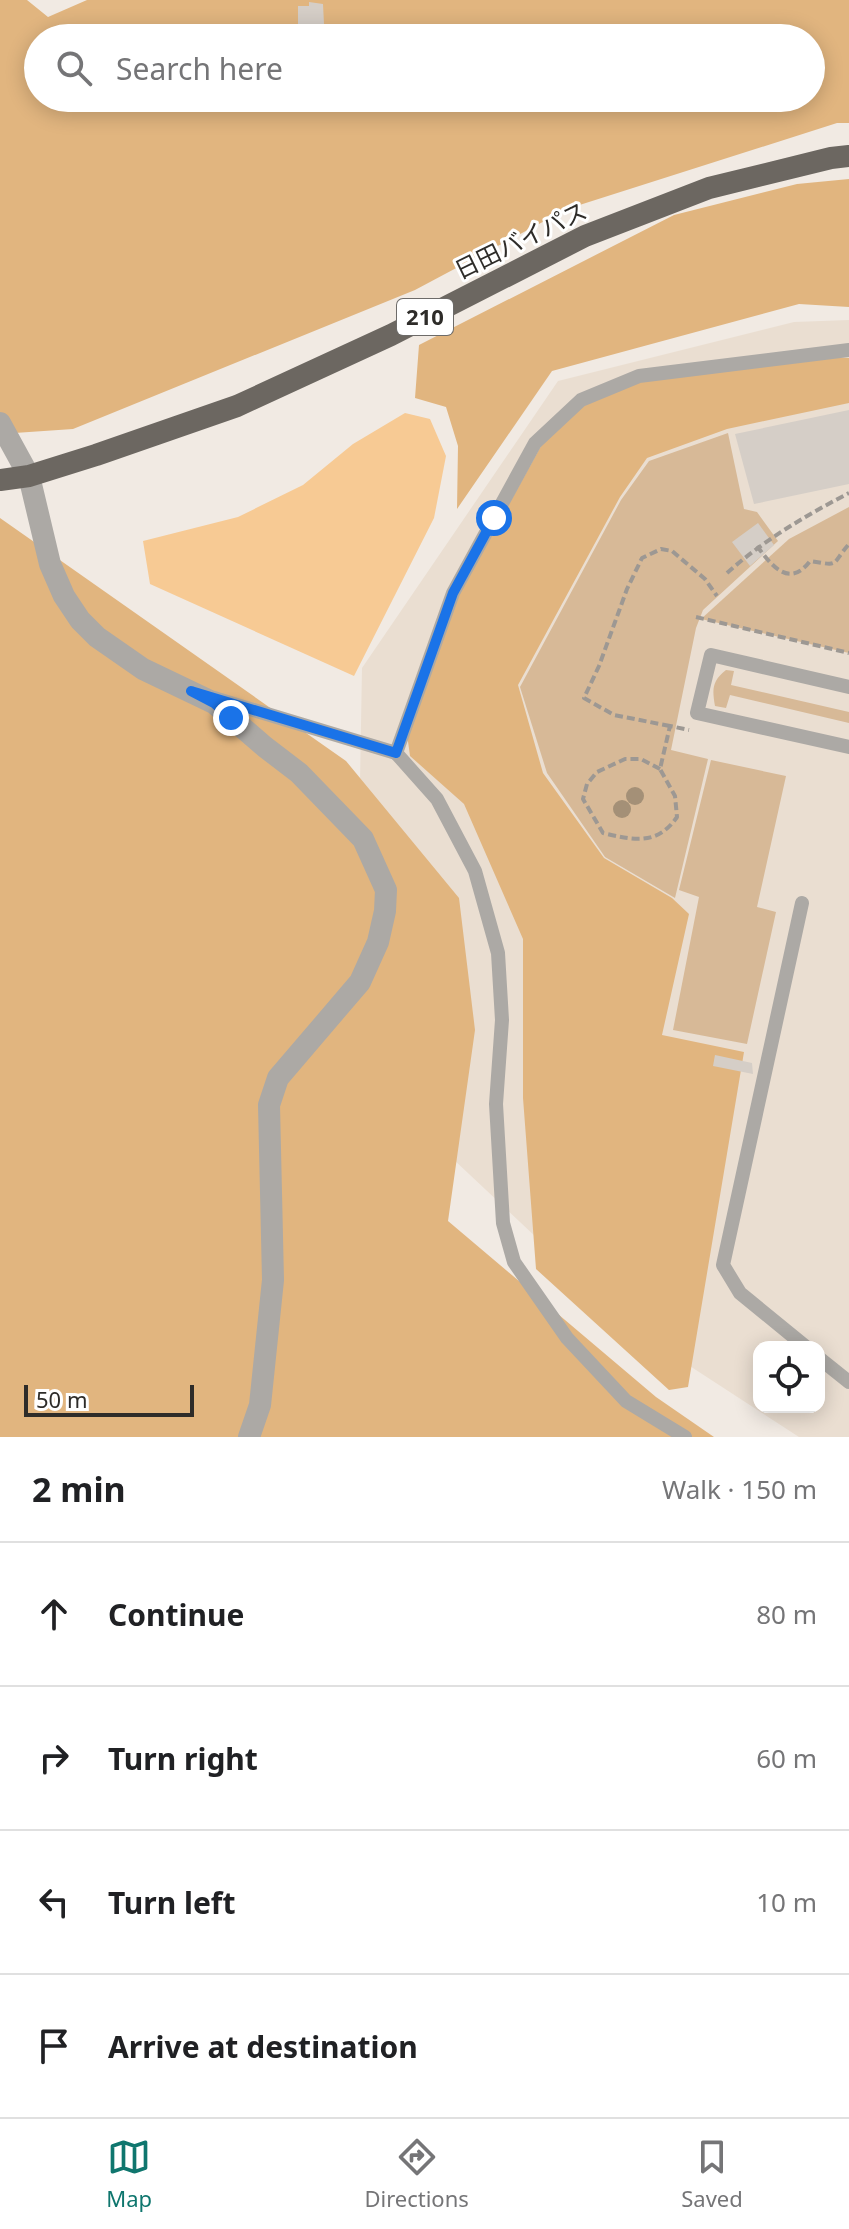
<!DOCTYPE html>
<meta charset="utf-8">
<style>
:root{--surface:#fff;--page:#f6f6f6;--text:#202124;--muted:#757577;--line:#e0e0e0;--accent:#0f766e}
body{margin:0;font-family:"Noto Sans","Noto Sans JP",sans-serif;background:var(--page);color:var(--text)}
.controls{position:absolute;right:24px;bottom:24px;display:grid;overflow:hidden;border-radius:16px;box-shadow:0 4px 20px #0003}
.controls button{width:72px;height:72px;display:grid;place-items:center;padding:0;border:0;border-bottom:2px solid var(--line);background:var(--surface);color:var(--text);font:40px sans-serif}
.scale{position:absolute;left:24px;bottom:20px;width:170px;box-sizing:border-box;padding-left:8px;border:4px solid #2e2c29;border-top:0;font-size:22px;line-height:28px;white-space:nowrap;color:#2e2c29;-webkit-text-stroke:6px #fff;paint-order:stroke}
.stop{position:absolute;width:24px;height:24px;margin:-18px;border:6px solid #1a73e8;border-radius:50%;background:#fff}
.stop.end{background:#1a73e8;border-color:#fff;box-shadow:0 2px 8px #0008}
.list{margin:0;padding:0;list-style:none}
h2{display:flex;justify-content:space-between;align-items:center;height:104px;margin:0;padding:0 32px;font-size:34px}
h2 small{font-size:26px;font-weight:400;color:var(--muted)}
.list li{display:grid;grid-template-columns:52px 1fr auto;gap:24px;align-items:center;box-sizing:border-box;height:144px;padding:0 32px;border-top:2px solid var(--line)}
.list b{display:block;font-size:30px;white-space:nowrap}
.list em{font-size:26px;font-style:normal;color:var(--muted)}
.icon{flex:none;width:44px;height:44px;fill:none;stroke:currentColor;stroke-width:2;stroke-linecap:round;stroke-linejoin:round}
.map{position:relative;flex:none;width:849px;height:1437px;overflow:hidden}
.search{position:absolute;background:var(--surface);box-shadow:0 4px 20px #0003;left:24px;right:24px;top:24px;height:88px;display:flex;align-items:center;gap:20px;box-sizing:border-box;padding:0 28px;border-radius:44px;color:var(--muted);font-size:30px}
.sheet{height:680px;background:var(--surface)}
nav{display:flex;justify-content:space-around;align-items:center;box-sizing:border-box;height:112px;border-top:2px solid var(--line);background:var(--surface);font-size:22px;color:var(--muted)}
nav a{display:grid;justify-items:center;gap:4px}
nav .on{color:var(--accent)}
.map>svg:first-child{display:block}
.built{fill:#eaded1;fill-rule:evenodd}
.green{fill:#d7b997}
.forest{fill:#e1b57f;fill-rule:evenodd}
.water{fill:#f7ca94}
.building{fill:#d5cec7}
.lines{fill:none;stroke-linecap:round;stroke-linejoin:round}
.path{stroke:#9d9893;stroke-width:4;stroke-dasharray:8 4;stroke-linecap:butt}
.service{stroke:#aca9a5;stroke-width:14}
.minor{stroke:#aca9a5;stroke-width:22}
.trunk{stroke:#6c6761;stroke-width:22}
.tree{fill:#a49077}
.route{stroke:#1a73e8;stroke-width:10}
.labels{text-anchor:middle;stroke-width:6;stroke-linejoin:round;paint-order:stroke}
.shield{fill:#fff;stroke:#6d6b69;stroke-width:2}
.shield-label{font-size:22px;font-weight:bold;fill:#2e2c29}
.street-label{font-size:24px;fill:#2e2c29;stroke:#fff}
</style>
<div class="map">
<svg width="849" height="1437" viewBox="0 0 849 1437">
<rect width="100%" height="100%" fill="#f1eae3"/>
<path class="built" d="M849,320V1437H799L636,1331L355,1067L362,668L558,381L794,322ZM759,1347H819V1407H759Z"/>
<g class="green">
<polygon points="728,433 744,509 757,512 778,541 703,610 696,628 671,750 708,759 675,898 605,857 547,773 520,687 621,500 649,461"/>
<polygon points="849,507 849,653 701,619 789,539"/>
<path d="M726,670L734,671L731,685L849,712V723L730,695L726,708L715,706C712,689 712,681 726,670Z"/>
<polygon points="711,760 786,776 757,907 776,912 747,1044 673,1030 699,897 679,890"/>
</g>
<g class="forest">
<path d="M0,0H27L48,17L87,0H849V123H837L567,209L415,290L73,429L0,434ZM38,38H811V98H38Z"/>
<polygon points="849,179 849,307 799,304 552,371 457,509 458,446 446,407 415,398 419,345 674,215 797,184"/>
<polygon points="826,357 849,358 849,403 727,429 647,458 620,497 518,685 543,773 604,858 672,898 689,914 662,1035 744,1052 688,1387 669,1390 536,1269 523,1098 523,939 464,804 410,756 407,734 458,596 541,446 583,406 642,381"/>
<polygon points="0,518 346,761 459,898 475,1030 448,1221 656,1397 714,1437 0,1437"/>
</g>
<polygon class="water" points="405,413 430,419 446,456 434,518 354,676 150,584 143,541 238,517 303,485 353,444"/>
<g class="building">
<polygon points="309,2 323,4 324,24 298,24 298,6 309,6"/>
<polygon points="849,410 849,484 754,504 735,434"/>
<polygon points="758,523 774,545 750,566 732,542"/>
<polygon points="715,1055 752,1063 753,1074 713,1066"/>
</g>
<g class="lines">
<g class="path">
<path d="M757,546C771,565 789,589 810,561C841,566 830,566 849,544"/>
<path d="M727,573C764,540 805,516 849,493"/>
<polyline points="696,617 849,653"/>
<polyline points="670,726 614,715 584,698 599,666 627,589 642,558 661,549 672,551 705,579 717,596"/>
<path d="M660,769L641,759H625L597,772L587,784L583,799L603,833C633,840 657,846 677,817L675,796L660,769L670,726L689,730"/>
</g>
<g class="service">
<polyline points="849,687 711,655 697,713 849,747"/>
<polyline points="214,698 396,753 453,593 535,443 581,400 639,376 849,350"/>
<polyline points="396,753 437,799 475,871 498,953 502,1020 496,1104 503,1223 514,1262 567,1338 626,1401 685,1437"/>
<polyline points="802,903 723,1265 740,1293 806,1347"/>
<polyline points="819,1358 849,1382"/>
</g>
<polyline class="minor" points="0,423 29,476 50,564 64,596 80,620 97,637 143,669 214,703 265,747 299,773 363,839 386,890 385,911 378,942 360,982 278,1078 269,1105 273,1280 260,1405 249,1437"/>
<polyline class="trunk" points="0,480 29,476 96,455 237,406 391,335 585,236 709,188 831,158 849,156"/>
</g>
<g class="tree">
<circle cx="635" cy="796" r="9"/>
<circle cx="622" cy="809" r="9"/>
</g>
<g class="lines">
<polyline class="route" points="231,718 214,703 191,691 396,753 453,593 494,518"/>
</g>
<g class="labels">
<rect class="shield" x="397" y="299" width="56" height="36" rx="6"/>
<g class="shield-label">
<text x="425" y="325">210</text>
</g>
<g class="street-label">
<text transform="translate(521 241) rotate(-26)" y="8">日田バイパス</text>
</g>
</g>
</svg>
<div class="controls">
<button><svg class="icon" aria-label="locate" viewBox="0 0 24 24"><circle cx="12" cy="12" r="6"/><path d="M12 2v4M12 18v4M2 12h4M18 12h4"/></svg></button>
</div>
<div class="scale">50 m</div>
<div class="stop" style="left:494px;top:518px"></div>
<div class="stop end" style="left:231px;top:718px"></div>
<div class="search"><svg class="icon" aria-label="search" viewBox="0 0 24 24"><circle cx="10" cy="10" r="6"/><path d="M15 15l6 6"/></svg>Search here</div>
</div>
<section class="sheet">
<h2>2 min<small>Walk · 150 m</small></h2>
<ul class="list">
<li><svg class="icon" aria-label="ahead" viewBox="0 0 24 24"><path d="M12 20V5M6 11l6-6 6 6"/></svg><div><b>Continue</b></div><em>80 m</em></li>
<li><svg class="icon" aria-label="right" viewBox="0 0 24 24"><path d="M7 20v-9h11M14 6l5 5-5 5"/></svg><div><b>Turn right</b></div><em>60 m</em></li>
<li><svg class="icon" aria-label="left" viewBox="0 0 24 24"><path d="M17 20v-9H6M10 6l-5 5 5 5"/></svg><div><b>Turn left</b></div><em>10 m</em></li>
<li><svg class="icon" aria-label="arrive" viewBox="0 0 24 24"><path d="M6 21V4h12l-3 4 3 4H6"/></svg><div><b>Arrive at destination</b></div></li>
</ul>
</section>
<nav>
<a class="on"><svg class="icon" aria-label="map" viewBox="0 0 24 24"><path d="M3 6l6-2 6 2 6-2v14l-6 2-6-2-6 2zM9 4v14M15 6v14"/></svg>Map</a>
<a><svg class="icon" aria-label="directions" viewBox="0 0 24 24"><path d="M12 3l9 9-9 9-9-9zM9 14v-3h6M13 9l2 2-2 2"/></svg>Directions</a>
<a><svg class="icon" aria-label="saved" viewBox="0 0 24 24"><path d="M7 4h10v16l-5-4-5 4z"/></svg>Saved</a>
</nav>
